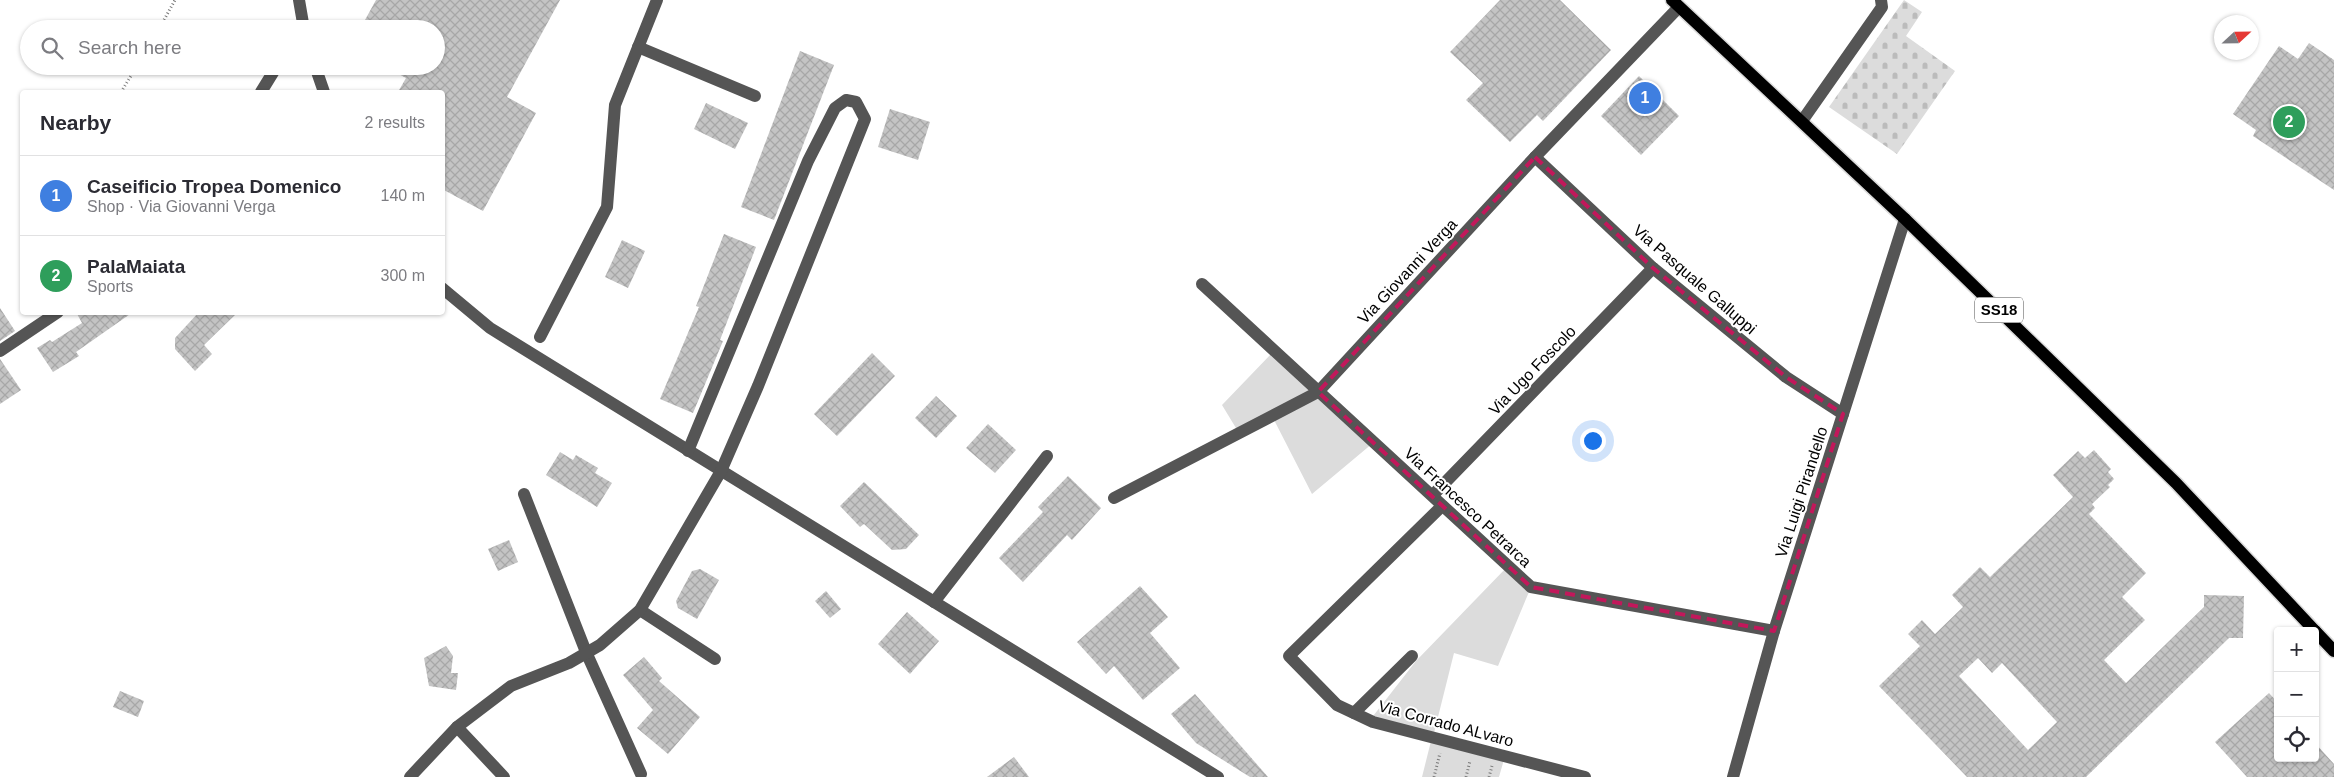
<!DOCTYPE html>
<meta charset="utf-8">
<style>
:root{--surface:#fff;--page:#f2f2f3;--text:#2b2b33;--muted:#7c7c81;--line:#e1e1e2;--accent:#000}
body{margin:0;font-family:Arial,sans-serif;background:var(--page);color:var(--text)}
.controls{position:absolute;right:15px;bottom:15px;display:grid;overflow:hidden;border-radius:5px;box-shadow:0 1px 4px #0004}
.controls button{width:45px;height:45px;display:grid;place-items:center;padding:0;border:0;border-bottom:1px solid var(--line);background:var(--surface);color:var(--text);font:25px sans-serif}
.compass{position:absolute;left:2214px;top:15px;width:45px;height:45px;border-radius:50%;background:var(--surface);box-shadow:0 1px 4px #0004;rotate:68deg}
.you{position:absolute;left:1592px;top:440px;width:18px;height:18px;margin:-12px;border:4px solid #fff;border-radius:50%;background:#1a73e8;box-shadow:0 0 0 8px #1a73e833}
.badge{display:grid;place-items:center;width:32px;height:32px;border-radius:50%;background:var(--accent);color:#fff;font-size:16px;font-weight:700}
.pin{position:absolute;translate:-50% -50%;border:2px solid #fff;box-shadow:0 1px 5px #0006}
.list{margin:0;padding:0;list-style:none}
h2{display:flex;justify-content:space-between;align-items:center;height:65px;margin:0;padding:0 20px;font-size:21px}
h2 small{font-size:16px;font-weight:400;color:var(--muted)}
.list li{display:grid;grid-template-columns:32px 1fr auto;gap:15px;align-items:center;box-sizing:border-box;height:80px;padding:0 20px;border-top:1px solid var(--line)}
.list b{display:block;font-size:19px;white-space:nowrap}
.list p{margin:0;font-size:16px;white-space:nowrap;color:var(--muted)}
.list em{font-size:16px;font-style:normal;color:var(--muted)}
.icon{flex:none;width:28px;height:28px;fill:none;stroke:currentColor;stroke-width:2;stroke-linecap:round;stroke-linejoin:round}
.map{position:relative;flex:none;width:2334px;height:777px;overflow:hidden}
.search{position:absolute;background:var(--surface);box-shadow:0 1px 4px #0004;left:20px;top:20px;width:425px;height:55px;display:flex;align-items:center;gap:12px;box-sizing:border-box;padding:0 18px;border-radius:28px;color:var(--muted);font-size:19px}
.panel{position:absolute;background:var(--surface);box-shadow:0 1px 4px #0004;left:20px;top:90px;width:425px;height:225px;border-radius:5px}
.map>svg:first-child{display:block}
.cemetery{fill:url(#cemetery-stones)}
.park{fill:#dcdcdc}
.building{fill:url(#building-cross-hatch);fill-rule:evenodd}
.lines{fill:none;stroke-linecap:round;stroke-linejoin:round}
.major-casing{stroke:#dbdbdb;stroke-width:15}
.path{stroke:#777;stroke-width:3;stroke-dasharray:1 2.5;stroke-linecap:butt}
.minor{stroke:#555;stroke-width:12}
.major{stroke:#000;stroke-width:12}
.marked{fill:none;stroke:#c2185b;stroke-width:4;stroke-dasharray:10 6;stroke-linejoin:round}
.labels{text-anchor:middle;stroke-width:4;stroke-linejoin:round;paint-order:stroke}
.shield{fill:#fff;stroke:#4c4c4c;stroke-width:1}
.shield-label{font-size:15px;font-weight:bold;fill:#000}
.street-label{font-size:16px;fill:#000;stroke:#fff}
</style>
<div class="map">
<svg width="2334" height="777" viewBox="0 0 2334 777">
<defs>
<pattern id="cemetery-stones" width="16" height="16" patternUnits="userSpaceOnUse" patternTransform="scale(1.25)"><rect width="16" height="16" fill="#dcdcdc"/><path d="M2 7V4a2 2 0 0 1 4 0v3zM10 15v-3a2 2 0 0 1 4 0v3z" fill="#bbb"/></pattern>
<pattern id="building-cross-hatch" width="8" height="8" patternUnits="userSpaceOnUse" patternTransform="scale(1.25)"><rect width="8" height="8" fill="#c4c4c4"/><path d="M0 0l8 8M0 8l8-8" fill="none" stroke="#a7a7a7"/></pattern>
</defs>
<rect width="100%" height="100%" fill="#fff"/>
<polygon class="cemetery" points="1904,0 1922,12 1906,36 1955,71 1897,154 1829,107"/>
<g class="park">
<polygon points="1274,351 1373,443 1312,494 1272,416 1239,433 1222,405"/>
<polygon points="1507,567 1531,587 1498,666 1454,653 1433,737 1505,756 1499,777 1422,777 1432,737 1370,720 1416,661"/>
</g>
<g class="building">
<polygon points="376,0 560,0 507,97 536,113 483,211 442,189 442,92 398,92 406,78 384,66 436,66 436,29 360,29"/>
<polygon points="1500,0 1560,0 1611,50 1543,121 1537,115 1510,142 1466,100 1483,83 1450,52"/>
<polygon points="2309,43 2334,60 2334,190 2253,136 2256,130 2233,114 2279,46 2298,59"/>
<polygon points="800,51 834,65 774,220 741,207"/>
<polygon points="1639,76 1679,116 1641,155 1601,116"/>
<polygon points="706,103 748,123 735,149 694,129"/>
<polygon points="890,109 930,122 918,160 878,147"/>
<polygon points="724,234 756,247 720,340 723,341 693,413 660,399 699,307 696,306"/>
<polygon points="622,240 645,251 628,288 605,277"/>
<polygon points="0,308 15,331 0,341"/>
<polygon points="76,312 133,312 76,352 79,356 53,372 37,348 50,340 52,342 82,323"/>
<polygon points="199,312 238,312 204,345 212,354 195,371 175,349 175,338"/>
<polygon points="872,353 895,376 837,436 814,414"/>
<polygon points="0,359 21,390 0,404"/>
<polygon points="936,396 957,416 936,438 915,418"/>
<polygon points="988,424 1016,450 995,473 966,448"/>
<path d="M2094,450L2111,469L2108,472L2114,479L2108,485L2110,487L2092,504L2095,508L2089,514L2146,573L2122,597L2145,620L2104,660L2126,683L2204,607V595L2244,596L2243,638H2229L2086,777H1967L1879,686L1920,646L1908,634L1922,620L1935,634L1963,607L1952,595L1980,567L1990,577L2073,497L2053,475L2078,451L2085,458ZM1978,658L1992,673L2002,663L2057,722L2028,750L1959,676Z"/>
<polygon points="560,452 573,460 576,455 598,468 595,473 612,483 597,507 546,475"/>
<polygon points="1068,476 1101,508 1072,540 1067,535 1023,582 999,558 1043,512 1038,507"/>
<polygon points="864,482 919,535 906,549 892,550 864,524 860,527 840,506"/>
<polygon points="509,540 518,562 498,571 488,549"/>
<polygon points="700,569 719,580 697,619 678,608 676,601 692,571"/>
<polygon points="1140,586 1168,617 1150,633 1180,668 1143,700 1114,666 1106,674 1077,642"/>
<polygon points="826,591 841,609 830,618 815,601"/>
<polygon points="907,612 939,641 910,674 878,644"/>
<polygon points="446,646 453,656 451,673 458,673 456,690 429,686 424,658"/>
<polygon points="644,657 662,678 659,681 700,717 668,754 637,728 653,710 623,675"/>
<polygon points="120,691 144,701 138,717 113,707"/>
<polygon points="2269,693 2278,703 2278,758 2315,758 2315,743 2334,764 2334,777 2247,777 2215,742"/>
<polygon points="1195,694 1233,737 1268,777 1250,777 1196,743 1171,714"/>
<polygon points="1014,757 1029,777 987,777"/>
</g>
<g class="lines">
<defs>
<g id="major">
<polyline points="1672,0 1905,219 2176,483 2315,631"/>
<polyline points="2315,631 2334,651"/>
</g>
</defs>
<use href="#major" class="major-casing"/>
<g class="path">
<polyline points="159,29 175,0"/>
<polyline points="121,92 137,66"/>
<polyline points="1434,777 1440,753"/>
<polyline points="1466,777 1470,761"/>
<polyline points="1489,777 1492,766"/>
</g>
<g class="minor">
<polyline points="299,0 304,29"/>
<polyline points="638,47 755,96"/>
<polyline points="315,66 324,92"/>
<polyline points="261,92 277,66"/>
<polyline points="1802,121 1882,7 1881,0"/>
<polyline points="1535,157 1653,268 1786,377 1843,414"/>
<polyline points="1202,284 1531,587 1774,631"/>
<polyline points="442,288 490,328 1218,777"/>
<polyline points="540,337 607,207 615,105 657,0"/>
<polyline points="0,351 58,312"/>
<polyline points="524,494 586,652 641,774"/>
<polyline points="1433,495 1653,268"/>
<polyline points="1114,498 1318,392 1535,157 1679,7"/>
<polyline points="1442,506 1289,656 1337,705 1373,722 1585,777"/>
<polyline points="934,602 1047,456"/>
<polyline points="640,610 715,659"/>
<polyline points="1354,713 1412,656"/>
<polyline points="457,727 504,777"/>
<polyline points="410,777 457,727 511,686 569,663 600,645 640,610 721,471 758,386 865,119 856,102 846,100 835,108 808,161 688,451"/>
<polyline points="1733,777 1774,631 1905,219"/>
</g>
<use href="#major" class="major"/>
</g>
<path class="marked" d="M1535,157L1653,268L1786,377L1843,414L1774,631L1531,587L1318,392Z"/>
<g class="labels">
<rect class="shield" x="1975" y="297.5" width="48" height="25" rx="4"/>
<g class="shield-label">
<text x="1999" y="315">SS18</text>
</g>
<g class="street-label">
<text transform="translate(1407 271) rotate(-47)" y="6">Via Giovanni Verga</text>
<text transform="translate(1695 279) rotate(41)" y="6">Via Pasquale Galluppi</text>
<text transform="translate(1532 370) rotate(-46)" y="6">Via Ugo Foscolo</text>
<text transform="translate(1801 492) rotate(-72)" y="6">Via Luigi Pirandello</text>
<text transform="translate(1468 507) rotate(43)" y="6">Via Francesco Petrarca</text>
<text transform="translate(1446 723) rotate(15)" y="6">Via Corrado ALvaro</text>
</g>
</g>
</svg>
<div class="controls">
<button>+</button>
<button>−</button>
<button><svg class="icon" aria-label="locate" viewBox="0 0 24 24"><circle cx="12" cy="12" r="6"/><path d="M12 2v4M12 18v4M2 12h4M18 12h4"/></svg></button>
</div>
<svg class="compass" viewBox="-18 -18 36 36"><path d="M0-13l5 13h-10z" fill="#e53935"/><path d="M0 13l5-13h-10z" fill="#7c7c81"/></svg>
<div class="you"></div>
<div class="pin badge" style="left:1645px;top:98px;background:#3f7fe0">1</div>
<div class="pin badge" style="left:2289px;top:122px;background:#2e9e5b">2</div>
<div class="search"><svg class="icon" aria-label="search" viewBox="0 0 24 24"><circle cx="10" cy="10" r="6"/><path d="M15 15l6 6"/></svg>Search here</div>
<section class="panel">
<h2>Nearby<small>2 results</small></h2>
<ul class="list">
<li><span class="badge" style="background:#3f7fe0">1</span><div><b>Caseificio Tropea Domenico</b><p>Shop · Via Giovanni Verga</p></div><em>140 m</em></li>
<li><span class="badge" style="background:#2e9e5b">2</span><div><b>PalaMaiata</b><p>Sports</p></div><em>300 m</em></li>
</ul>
</section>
</div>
